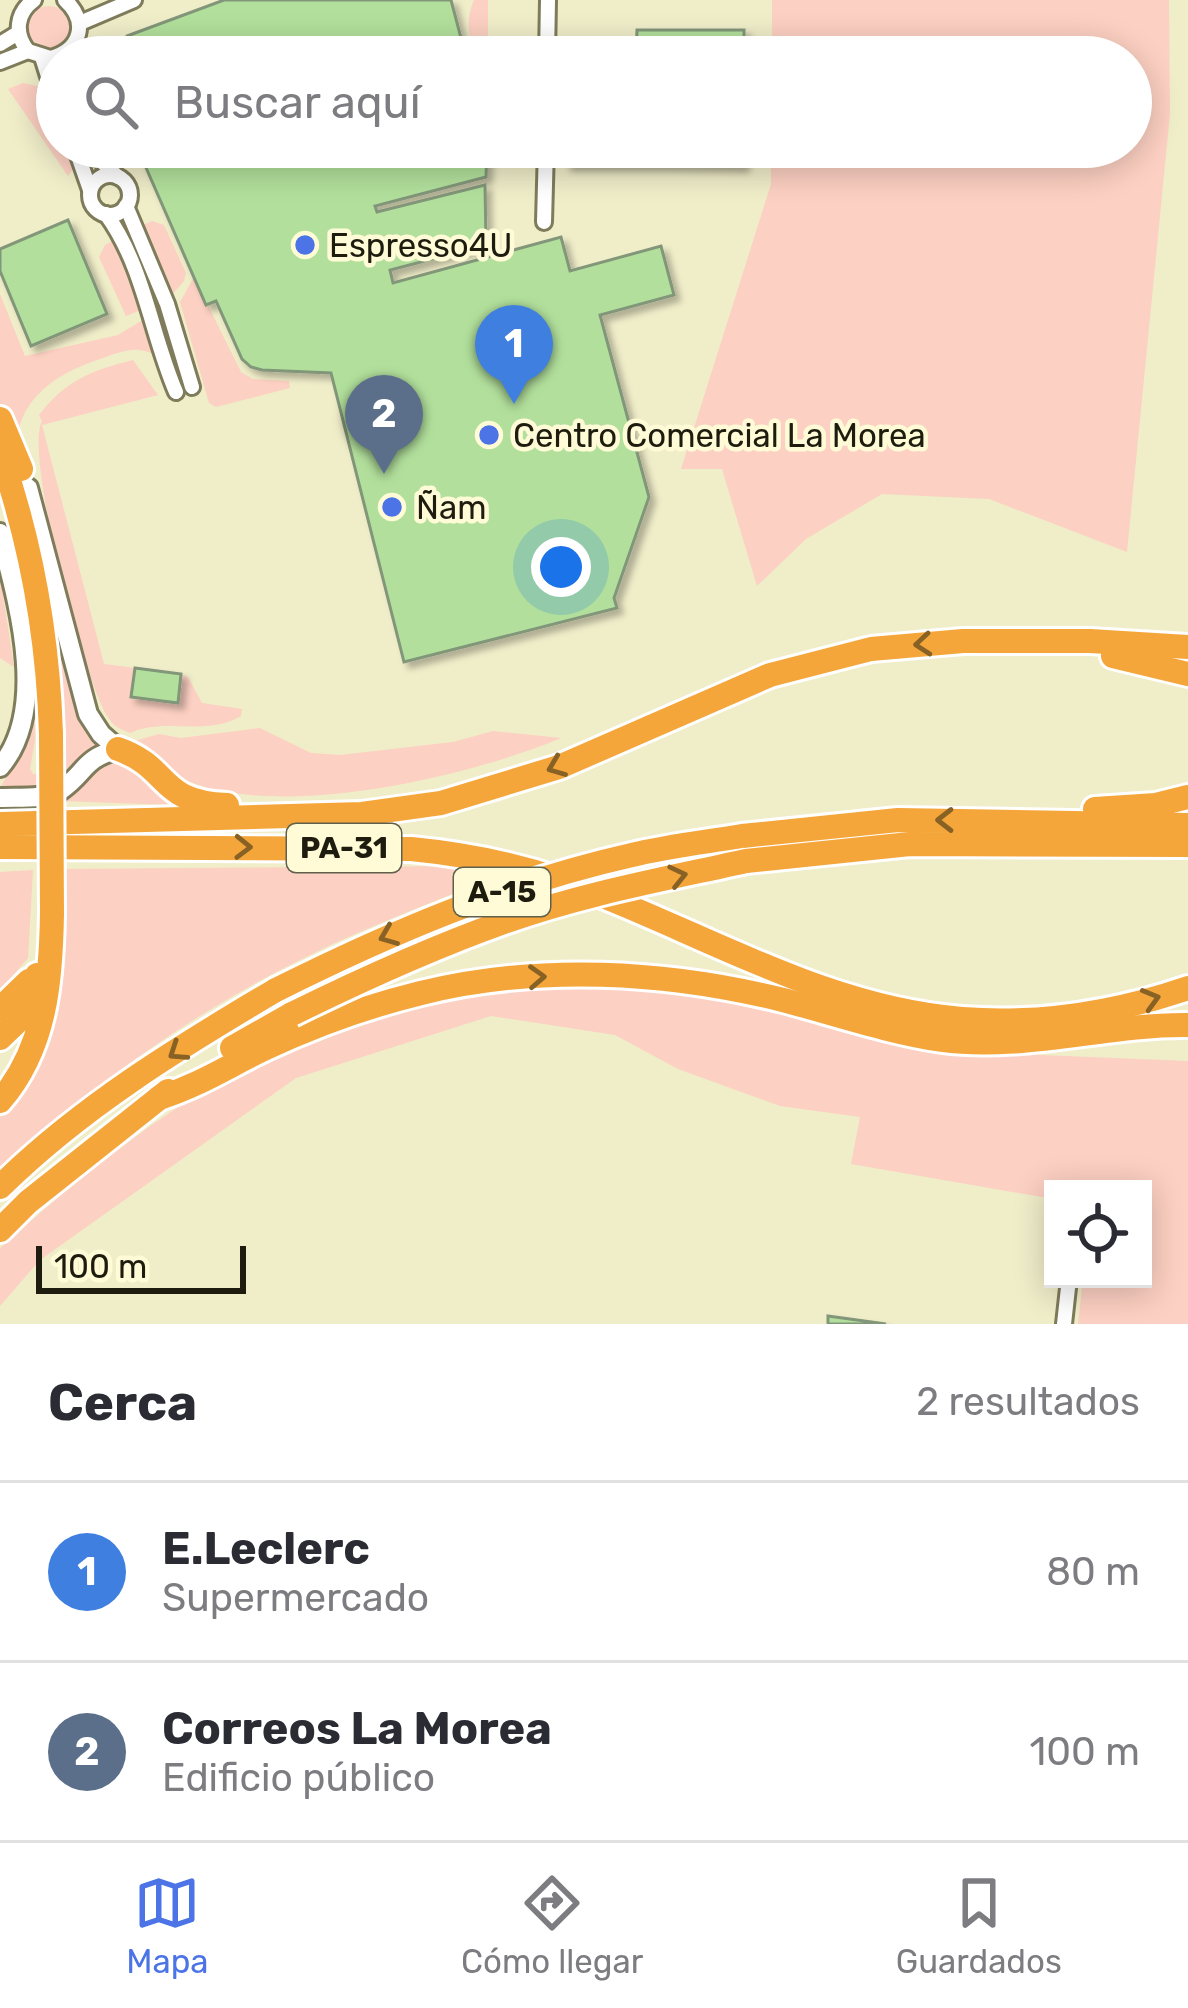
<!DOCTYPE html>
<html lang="es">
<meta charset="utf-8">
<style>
:root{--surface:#fff;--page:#f2f2f3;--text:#2b2b33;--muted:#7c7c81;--line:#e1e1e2;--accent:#4c74e7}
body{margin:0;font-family:Rubik,sans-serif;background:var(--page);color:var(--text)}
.controls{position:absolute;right:36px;bottom:36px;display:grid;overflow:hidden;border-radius:0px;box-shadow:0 6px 30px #0003}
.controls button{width:108px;height:108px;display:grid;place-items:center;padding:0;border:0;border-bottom:3px solid var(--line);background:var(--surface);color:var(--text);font:60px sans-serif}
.scale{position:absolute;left:36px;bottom:30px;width:210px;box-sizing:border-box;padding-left:12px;border:6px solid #1d1c0f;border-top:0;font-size:33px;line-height:42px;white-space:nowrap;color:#1d1c0f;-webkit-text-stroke:9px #fefbd6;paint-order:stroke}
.you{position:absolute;left:561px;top:567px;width:42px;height:42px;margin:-30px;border:9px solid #fff;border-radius:50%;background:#1a73e8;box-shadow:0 0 0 18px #1a73e833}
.badge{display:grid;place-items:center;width:78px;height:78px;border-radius:50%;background:var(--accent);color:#fff;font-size:39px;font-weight:700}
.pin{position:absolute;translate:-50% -99px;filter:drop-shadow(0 3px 6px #0008)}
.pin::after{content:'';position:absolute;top:63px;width:42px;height:36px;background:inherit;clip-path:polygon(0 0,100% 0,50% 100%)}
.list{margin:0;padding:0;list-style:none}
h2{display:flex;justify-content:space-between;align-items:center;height:156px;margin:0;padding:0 48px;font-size:51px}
h2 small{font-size:39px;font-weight:400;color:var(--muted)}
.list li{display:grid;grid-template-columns:78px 1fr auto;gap:36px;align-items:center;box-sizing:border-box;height:180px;padding:0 48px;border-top:3px solid var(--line)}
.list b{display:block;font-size:45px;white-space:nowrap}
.list p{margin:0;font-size:39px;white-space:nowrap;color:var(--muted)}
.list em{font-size:39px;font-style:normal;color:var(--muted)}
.icon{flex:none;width:66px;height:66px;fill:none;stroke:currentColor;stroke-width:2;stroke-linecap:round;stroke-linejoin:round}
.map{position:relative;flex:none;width:1188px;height:1324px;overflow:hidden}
.search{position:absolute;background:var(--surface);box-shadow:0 6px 30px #0003;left:36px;right:36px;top:36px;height:132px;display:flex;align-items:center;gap:30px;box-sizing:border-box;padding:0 42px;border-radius:66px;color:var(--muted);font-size:45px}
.sheet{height:516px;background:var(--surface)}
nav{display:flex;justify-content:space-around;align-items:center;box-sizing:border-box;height:168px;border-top:3px solid var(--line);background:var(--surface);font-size:33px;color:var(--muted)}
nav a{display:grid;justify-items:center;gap:6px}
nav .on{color:var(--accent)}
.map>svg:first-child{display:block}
.green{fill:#fcd0c2}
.building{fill:#b2e09c;stroke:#829679;stroke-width:3;filter:url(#shadow)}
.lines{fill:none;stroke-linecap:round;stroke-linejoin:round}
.street-casing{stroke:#7f7c5b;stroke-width:20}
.secondary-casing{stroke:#7f7c5b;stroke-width:24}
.highway-casing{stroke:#fff;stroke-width:30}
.street{stroke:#fff;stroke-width:14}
.secondary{stroke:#fff;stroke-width:18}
.highway{stroke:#f4a63b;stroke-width:24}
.highway-bridge-casing{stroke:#fff;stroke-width:30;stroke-linecap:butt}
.highway-bridge{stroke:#f4a63b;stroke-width:24}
.oneway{stroke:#886125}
.poi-dot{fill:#4c74e7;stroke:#fefbd6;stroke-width:4.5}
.labels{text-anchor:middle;stroke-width:9;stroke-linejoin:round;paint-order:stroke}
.shield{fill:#fefbd6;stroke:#605f4b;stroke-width:3}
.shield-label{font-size:30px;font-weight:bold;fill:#1d1c0f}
.poi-label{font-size:33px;fill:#1d1c0f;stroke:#fefbd6;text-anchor:start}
</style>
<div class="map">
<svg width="1188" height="1324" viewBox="0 0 1188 1324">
<defs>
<filter id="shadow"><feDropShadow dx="5.5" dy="5.5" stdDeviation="3" flood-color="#0004"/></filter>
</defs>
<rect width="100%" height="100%" fill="#f0edc9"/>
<g class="green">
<path d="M474,0H488V57H475C469,35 465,21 474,0Z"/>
<polygon points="772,0 1169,0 1170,114 1127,552 989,499 882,494 806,539 757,586 722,469 681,469 771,184 771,147 1131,147 1131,57 772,57"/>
<circle cx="49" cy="27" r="21"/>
<polygon points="23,83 46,88 57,126 57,147 67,147 76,165 68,176 8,89"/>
<polygon points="152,221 164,225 186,273 184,281 170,297 141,226"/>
<polygon points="114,240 143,309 126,316 99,257 105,245"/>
<polygon points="194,277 241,372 253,379 289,381 290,388 216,407 209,403 180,302"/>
<path d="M0,294L25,356L118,335L146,318L159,357C136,343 121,352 97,360C56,374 21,397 16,443L0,406Z"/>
<path d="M133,360L158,395L42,425L104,664L135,668L132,698L177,703L181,674L188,677L202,703L242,709L241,716C206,737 166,717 130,733C120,729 113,726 108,717C84,680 24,456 42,421L39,415C65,381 92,370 133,360Z"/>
<polygon points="0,575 14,667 0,658"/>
<polygon points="49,603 108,746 60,785 0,788 22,749 30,722 34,668 35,739 30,769 33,774 49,775"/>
<path d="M260,728L311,753L340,755L453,742L493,731L561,738C467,778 204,845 135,741L159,734L181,738Z"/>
<polygon points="118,760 140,767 173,805 60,801 105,761"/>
<path d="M457,866L497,876C435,902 370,925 310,955C198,1009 91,1085 0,1169V1118L55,1025L63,952L62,869Z"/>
<polygon points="33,870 28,958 0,990 0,872"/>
<path d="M559,985L686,990L970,1052L1188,1061V1324H1078L1083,1279H1143V1189H1053V1199L851,1164L860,1117L780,1106L678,1069L615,1035L491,1016L296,1078L40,1260L0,1306V1248C103,1156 219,1064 351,1021C419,999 489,993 559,985Z"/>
</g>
<g class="building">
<polygon points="224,0 451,0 466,57 136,57 126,53 123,45 127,36"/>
<polygon points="637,30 744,30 744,57 636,57"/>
<polygon points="137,147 487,147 486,177 375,206 377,212 485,185 486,245 390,270 393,283 561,237 570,271 661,246 674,295 600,315 649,497 614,598 617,608 404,662 331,373 262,370 251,367 242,359 216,301 206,305"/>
<polygon points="567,147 671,147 671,165 566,165"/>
<polygon points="671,147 743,147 743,166 671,165"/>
<polygon points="68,220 107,314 31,346 0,271 0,249"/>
<polygon points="135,668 181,674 178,703 131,697"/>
<polygon points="828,1316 886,1324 828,1324"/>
</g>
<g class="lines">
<defs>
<g id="street">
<path d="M34,0C16,13 14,34 28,51L50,58C81,50 89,22 65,0"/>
<polyline points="80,23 134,0"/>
<polyline points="0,44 18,33"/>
<polyline points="42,57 57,105"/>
<polyline points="547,57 548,0"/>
<polyline points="0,62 28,51"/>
<polyline points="75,147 90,190"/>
<polyline points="94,147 100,160 118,177"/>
<circle cx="110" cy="195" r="20"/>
<polyline points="126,206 167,304 192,387"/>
<path d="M106,214C144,266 151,334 176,392"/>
<polyline points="544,222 546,147"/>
<polyline points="1064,1324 1069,1279"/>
</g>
<g id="secondary">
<polyline points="28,488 88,714 101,734 118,749"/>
<path d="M0,533C17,599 50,709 0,767"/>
<path d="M0,798C18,797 45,800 61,790C86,773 82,759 118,749"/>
</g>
<g id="highway">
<polyline points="0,419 21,469"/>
<path d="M0,453C32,545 48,636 51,734"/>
<polyline points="1113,656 1188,674"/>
<path d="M118,749C172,768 156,802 227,805"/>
<polyline points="1095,809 1156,805 1188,797"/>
<polyline points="0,824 362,814 441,803 559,767 770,675 871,649 963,641 1090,641 1188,647"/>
<polyline points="742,836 898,820 1188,825"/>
<path d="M0,847L411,849C463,854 514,864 564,881C695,928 820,1008 962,1019C1040,1025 1115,1013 1188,988"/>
<polyline points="746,861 910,844 1188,845"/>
<polyline points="0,1009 29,981"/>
<polyline points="0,1038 22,1017 37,975"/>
<polyline points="232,1048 292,1014"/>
<path d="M159,1098C200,1085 228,1066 266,1048C315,1025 368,1006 421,993C538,964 666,971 783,1000C836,1014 888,1032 942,1040C1024,1051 1106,1024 1188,1025"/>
<path d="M0,1101C46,1048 51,980 52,913"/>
<path d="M0,1187C80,1108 179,1047 276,990"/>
<polyline points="0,1230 28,1202 168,1091"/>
</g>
</defs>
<use href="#street" class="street-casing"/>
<use href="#secondary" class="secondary-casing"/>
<use href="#highway" class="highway-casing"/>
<use href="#street" class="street"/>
<use href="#secondary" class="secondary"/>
<use href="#highway" class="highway"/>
<defs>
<g id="highway-bridge">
<polyline points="51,734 52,913"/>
<path d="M276,990C390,933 507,883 632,855C668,846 706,842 742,836"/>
<path d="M292,1014C361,980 431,948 504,922C582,894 665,879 746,861"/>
</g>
</defs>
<use href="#highway-bridge" class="highway-bridge-casing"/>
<use href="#highway-bridge" class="highway-bridge"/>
</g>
<defs><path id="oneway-chevron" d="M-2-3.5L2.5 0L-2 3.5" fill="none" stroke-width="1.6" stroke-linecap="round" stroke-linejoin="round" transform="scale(3)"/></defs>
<g class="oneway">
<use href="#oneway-chevron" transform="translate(923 644) rotate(175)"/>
<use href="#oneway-chevron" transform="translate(556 767) rotate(158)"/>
<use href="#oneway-chevron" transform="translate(945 820) rotate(180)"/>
<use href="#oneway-chevron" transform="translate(243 847) rotate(1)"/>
<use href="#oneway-chevron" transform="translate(678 876) rotate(-13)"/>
<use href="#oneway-chevron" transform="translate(388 936) rotate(158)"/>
<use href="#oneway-chevron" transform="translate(537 977) rotate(-3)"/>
<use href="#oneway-chevron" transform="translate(1151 999) rotate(-16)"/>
<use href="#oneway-chevron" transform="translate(177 1052) rotate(146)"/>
</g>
<g class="poi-dot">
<circle cx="305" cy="245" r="12"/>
<circle cx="489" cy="435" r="12"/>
<circle cx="392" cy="507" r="12"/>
</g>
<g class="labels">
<g class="shield">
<rect x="287" y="824" width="114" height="48" rx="9"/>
<rect x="454" y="868" width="96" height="48" rx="9"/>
</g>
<g class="shield-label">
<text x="344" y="858">PA-31</text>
<text x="502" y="902">A-15</text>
</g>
<g class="poi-label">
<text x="329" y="257">Espresso4U</text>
<text x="513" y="447">Centro Comercial La Morea</text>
<text x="416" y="519">Ñam</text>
</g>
</g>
</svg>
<div class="controls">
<button><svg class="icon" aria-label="locate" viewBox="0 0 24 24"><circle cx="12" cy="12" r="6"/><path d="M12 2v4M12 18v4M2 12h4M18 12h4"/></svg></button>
</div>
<div class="scale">100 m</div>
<div class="you"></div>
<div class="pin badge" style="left:514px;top:404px;background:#3f7fe0">1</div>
<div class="pin badge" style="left:384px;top:474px;background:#5c6f8a">2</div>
<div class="search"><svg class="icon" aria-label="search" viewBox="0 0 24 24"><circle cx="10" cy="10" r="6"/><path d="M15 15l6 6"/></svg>Buscar aquí</div>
</div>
<section class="sheet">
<h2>Cerca<small>2 resultados</small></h2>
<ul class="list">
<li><span class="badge" style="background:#3f7fe0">1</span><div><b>E.Leclerc</b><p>Supermercado</p></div><em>80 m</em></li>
<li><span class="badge" style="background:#5c6f8a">2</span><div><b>Correos La Morea</b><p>Edificio público</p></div><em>100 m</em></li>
</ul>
</section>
<nav>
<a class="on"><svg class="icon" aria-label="map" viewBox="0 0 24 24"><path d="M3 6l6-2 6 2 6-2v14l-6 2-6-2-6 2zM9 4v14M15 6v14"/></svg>Mapa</a>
<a><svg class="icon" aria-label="directions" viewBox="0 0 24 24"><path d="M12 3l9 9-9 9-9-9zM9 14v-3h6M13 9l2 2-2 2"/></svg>Cómo llegar</a>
<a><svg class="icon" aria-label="saved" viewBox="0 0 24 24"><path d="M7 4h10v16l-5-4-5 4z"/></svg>Guardados</a>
</nav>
